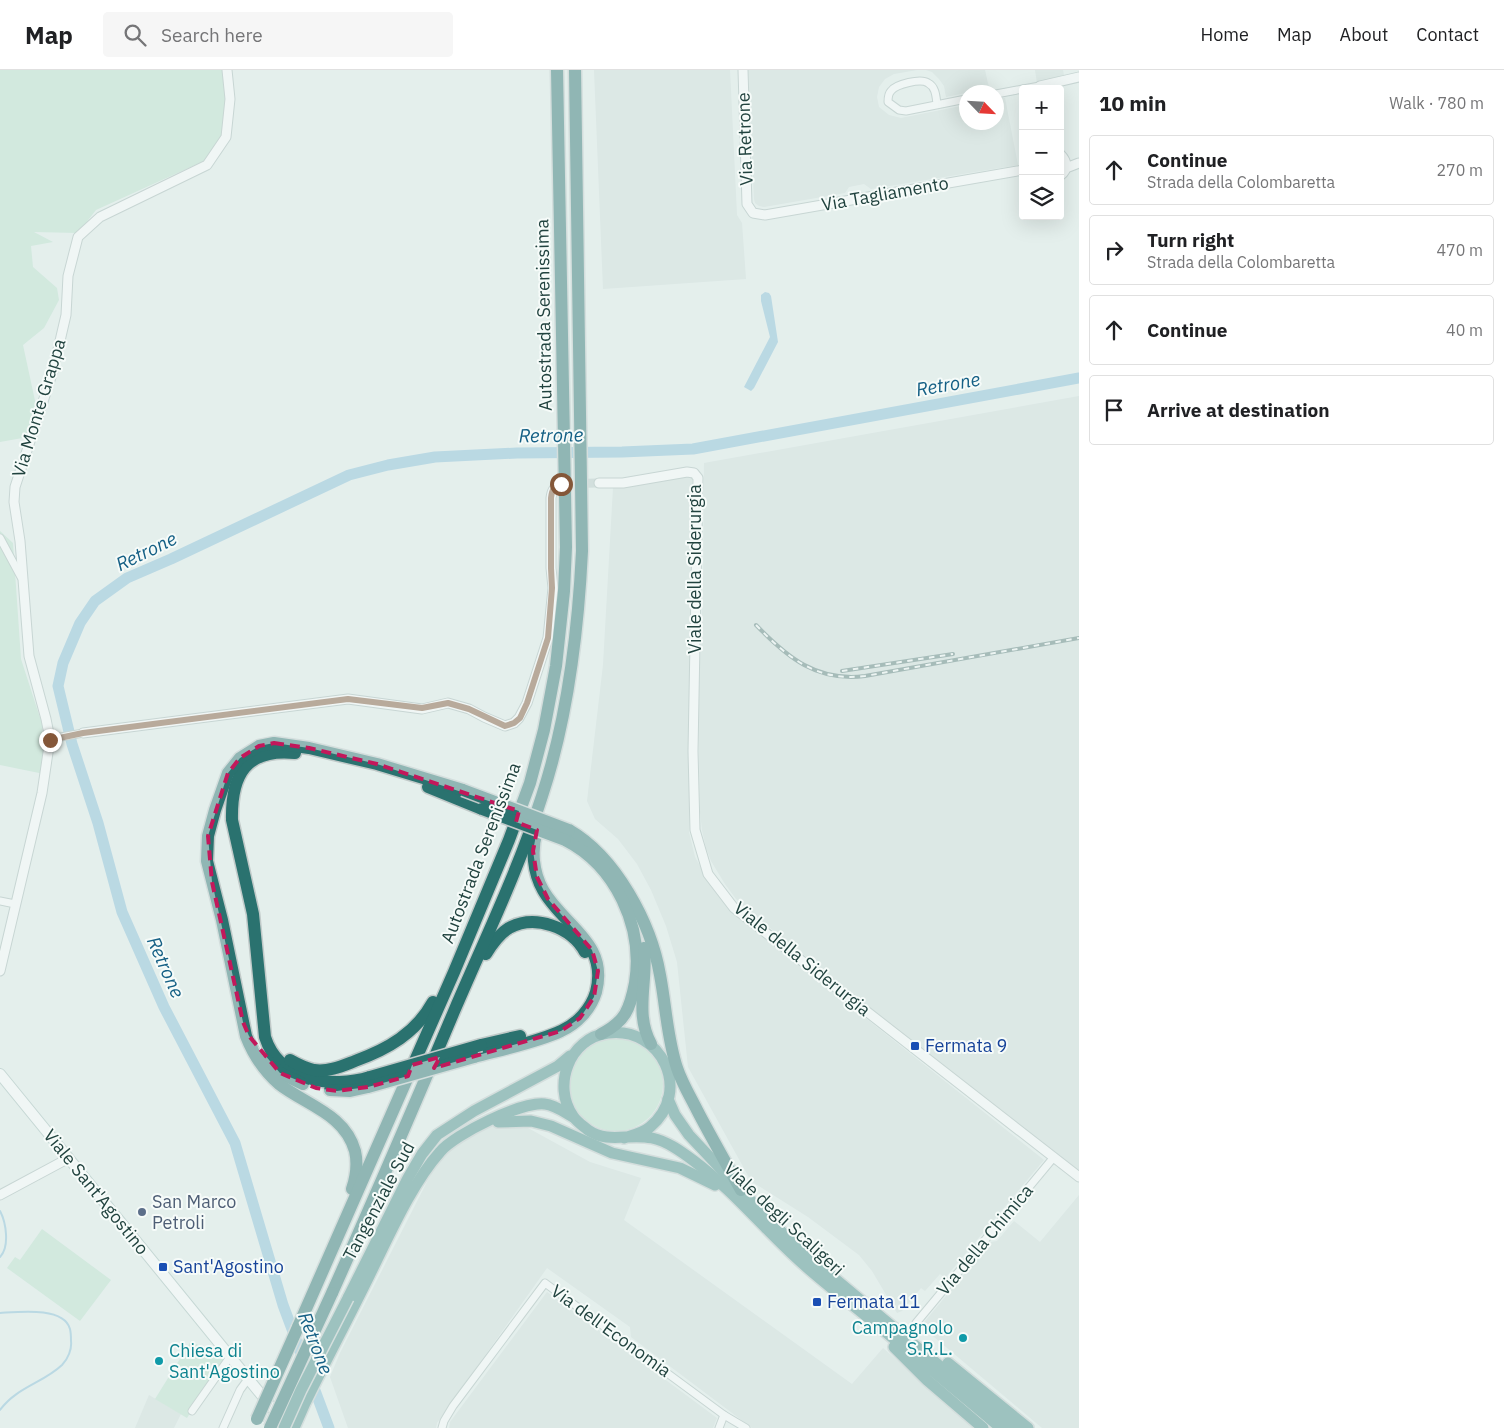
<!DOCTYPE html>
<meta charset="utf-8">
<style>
:root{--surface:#fff;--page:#f6f6f6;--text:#202124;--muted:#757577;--line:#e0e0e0}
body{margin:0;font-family:"IBM Plex Sans",sans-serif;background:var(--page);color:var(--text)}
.controls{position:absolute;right:15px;top:15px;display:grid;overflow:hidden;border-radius:5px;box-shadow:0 5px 20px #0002}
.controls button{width:45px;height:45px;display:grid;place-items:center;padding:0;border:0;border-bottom:1px solid var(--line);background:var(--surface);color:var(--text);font:25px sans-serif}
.compass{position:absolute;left:959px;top:15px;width:45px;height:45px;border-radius:50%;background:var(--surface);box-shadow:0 5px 20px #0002;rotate:115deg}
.stop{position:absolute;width:15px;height:15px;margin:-11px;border:4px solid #845739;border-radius:50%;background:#fff}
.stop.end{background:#845739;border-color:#fff;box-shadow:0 1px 5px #0008}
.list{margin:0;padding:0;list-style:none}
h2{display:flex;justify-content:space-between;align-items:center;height:65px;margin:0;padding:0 20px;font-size:21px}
h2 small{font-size:16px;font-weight:400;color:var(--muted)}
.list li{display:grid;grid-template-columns:32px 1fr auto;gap:15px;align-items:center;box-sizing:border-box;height:70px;margin:0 10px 10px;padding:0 10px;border:1px solid var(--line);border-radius:5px}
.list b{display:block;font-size:19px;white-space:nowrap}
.list p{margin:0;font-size:16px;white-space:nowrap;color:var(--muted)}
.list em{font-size:16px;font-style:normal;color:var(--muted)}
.icon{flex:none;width:28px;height:28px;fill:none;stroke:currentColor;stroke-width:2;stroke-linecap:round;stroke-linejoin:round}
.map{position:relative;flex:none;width:1079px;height:1358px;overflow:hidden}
header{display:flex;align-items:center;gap:30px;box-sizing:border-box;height:70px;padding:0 25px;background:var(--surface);border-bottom:1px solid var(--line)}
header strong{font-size:24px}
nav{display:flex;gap:28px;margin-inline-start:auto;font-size:18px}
.search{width:350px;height:45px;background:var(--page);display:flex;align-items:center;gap:12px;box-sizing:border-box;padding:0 18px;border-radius:5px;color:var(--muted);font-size:19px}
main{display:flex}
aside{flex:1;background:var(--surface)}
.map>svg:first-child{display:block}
.built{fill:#d2dfdb}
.green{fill:#bce2cc}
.water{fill:#88bed8}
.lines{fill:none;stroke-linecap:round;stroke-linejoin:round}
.stream{stroke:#88bed8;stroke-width:2}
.river{stroke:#88bed8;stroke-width:11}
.tertiary-tunnel{stroke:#bdcdc9;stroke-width:9;stroke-dasharray:9 4.5;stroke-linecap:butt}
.minor-casing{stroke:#a6b8b5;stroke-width:9}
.tertiary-casing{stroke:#a6b8b5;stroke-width:11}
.secondary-casing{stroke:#a2bcb7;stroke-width:12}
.trunk-casing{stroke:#c1cac9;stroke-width:14}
.motorway-casing{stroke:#c1cac9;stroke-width:15}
.minor{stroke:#fff;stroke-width:7}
.tertiary{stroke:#fff;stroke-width:9}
.secondary{stroke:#fff;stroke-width:10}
.trunk{stroke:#488d88;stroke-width:11}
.motorway{stroke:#2a726f;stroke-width:12}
.rail-casing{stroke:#5c7e7b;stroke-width:4}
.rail{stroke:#f6fbf9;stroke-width:2;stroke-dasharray:5.5;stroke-linecap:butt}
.trunk-bridge-casing{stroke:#c1cac9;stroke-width:14;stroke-linecap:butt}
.motorway-bridge-casing{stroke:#c1cac9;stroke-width:15;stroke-linecap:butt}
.trunk-bridge{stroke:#488d88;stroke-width:11}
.motorway-bridge{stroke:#2a726f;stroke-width:12}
.route{stroke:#845739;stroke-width:6}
.marked{fill:none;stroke:#c2185b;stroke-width:4;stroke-dasharray:10 6;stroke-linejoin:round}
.transit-dot{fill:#1a4fb4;stroke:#f6fbf9;stroke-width:2}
.service-dot{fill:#5c6f8a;stroke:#f6fbf9;stroke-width:2}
.culture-dot{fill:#0f9aa8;stroke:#f6fbf9;stroke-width:2}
.labels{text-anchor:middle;stroke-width:4;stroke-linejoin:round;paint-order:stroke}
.street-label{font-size:18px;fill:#21433f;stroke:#f6fbf9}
.transit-label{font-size:18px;fill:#164399;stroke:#f6fbf9;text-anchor:start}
.service-label{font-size:18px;fill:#4e5e75;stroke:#f6fbf9;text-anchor:start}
.culture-label{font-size:18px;fill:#0d838f;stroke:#f6fbf9;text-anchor:end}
.water-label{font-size:19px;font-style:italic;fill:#156085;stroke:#f6fbf9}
</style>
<header>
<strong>Map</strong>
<div class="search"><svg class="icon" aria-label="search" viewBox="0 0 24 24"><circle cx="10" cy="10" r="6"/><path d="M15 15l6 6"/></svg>Search here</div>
<nav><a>Home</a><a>Map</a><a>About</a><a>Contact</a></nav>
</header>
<main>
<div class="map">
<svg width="1079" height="1358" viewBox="0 0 1079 1358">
<rect width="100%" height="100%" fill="#e4efec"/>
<g class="built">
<polygon points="594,0 730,0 737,145 742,153 746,209 603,219"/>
<polygon points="748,0 917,0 894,4 885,9 879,17 877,27 879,37 889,45 901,48 966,35 966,52 996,52 997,29 1005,28 1018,95 871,119 864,114 849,117 845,123 764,137 759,136 755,133 754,129"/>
<polygon points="926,0 985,0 989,18 946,27 944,16 939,9 932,2"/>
<polygon points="1035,0 1063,0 1064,5 1037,13"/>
<polygon points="1079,326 1079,1105 754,845 736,829 725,814 711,791 706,778 702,760 700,742 698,637 703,522 704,393"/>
<polygon points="692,406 689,732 689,762 695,787 713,819 731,841 1044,1090 945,1208 940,1204 925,1221 921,1218 902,1241 897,1243 872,1201 859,1185 808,1147 751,1111 688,997 677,892 666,856 651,820 637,794 618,769 595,749 587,731 603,595 613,418"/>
<polygon points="501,1053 528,1058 590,1092 641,1108 624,1150 852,1314 883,1278 976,1358 752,1358 631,1267 630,1257 547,1198 437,1353 436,1358 348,1358 330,1307 340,1283 434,1098 447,1083 460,1072 473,1064"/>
<polygon points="1079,1125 1079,1358 1042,1358 921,1256 991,1172 997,1171 1014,1151 1040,1172"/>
<polygon points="547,1222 717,1348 713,1358 449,1358 450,1352"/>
<polygon points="149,1325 181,1344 174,1358 135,1358"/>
</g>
<g class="green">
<polygon points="0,0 224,0 227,28 224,66 206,90 96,140 78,163 34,162 53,172 31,176 33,197 57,218 59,230 44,258 23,275 37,340 28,367 0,372"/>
<polygon points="0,461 13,473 21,589 42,654 44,704 0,695"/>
<circle cx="616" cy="1014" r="47"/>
<polygon points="42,1159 111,1210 80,1251 7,1198 15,1187 20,1190"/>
<polygon points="191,1271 224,1290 187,1348 155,1329"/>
</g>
<polygon class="water" points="765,222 769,223 771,226 778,272 754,318 751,321 744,317 770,267 761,231 761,225"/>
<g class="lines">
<g class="stream">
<path d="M0,1141C6,1152 10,1177 0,1187"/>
<path d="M0,1243C17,1242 64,1236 70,1259C71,1263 71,1267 71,1271C72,1279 68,1289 62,1295C43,1313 17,1317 0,1340"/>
</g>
<polyline class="river" points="329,1358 283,1235 235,1073 164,937 122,842 98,753 72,674 58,616 63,593 80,553 95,531 127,508 171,489 349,405 388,395 435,387 517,383 622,382 693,379 1079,308"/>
<polyline class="tertiary-tunnel" points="561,414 599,413"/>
<defs>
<g id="minor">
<polyline points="1023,19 1040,16"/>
<polyline points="996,24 1023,19"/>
<path d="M937,34C936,27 936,17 928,13C921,8 896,14 891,21C888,24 888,28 888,32L899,40L906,41L966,29"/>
<polyline points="0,468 21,507"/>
<polyline points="50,669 83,663"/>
<polyline points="0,831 15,834"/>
<polyline points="916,1253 1054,1087"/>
<polyline points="192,1341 230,1287"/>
<polyline points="223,1358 240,1320 248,1309"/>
<polyline points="442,1358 444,1351 453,1336 545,1213 724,1345 746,1358"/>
<polyline points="719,1358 724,1345"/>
</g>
<g id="tertiary">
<polyline points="743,0 747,134 753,143 765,145 1023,100"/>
<polyline points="1041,19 1040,16 1079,7"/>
<path d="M1060,84C1067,91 1069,99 1060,106"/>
<polyline points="1066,98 1079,93"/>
<polyline points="599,413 623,413 687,402 694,403 698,408 693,681 695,760 708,804 734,838 1079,1107"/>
<path d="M83,663L348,629L422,639L448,633L469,639L484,647L505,656L514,653L519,648L527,633L548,568L553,518L551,498V428C552,420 554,417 561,414"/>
<polyline points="0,901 42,723 50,669 46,649 29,586 20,471 14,432 15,417 53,301 66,245 68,206 78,167 100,147 207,95 226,67 230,29 227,0"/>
<polyline points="0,1125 69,1088"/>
</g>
<polyline id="secondary" points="0,1004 281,1349"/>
<g id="trunk">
<polyline points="668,1029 675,1045 689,1065 767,1148 804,1183 1014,1358"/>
<polyline points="498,1052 531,1051 551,1056 612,1083 680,1098 715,1115"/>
<path d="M624,1068C634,1065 643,1063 650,1057C693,1021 661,956 608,963C569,968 552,1016 573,1046C577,1052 582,1055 588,1060C608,1074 629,1063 652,1068C667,1071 682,1082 694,1091C734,1121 765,1160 802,1193C822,1211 844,1228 865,1245C911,1283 956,1320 1001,1358"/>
<polyline points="348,1228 408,1108 422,1084 437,1065 474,1041 558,996 570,986"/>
<polyline points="894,1277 927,1310 983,1358"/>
<polyline points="948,1293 1028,1358"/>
<path d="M294,1358L305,1333C326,1290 349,1247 370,1204C389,1166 412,1113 440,1082C455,1064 522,1031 545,1034C555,1035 564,1042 573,1047"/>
</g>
<g id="motorway">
<path d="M295,683C246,678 231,705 232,750L253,844L265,967C279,1011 332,1019 370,1007"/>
<polyline points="428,717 482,739"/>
<path d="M569,760C616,787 651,853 660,905C666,936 667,968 677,998C682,1013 690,1026 697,1040C711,1067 726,1093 741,1120"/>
<path d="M565,770C616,796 644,857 635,913C630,939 625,952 601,964"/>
<path d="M644,878C648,911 634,943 651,974"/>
<path d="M486,884C492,874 499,864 509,858C535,844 571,857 585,882"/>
<polyline points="481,975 520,966"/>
<path d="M474,987C500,980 538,972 561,961C577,954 591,939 596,922C609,872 563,856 543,820C533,802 531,780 537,761"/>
<polyline points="267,990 280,1003 303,1014"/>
<path d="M290,990C297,994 305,998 314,1000C329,1002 342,996 355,991C388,979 416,963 433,932"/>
<polyline points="330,1020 350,1021 368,1017"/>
<path d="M352,1119C356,1107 358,1094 355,1081C345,1044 306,1035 279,1014C264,1001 253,984 246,966L222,850L207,791L208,766L215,740L228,703L240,688L259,676L274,673L309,678L377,694L463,720"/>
<path d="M332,1223C374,1129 415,1034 455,939C485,869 519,799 542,726C568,647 578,564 582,481L575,0"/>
<polyline points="298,1257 454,902 509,770 530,713 544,660 556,596 564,521 566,477 557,0"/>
</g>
</defs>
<use href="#minor" class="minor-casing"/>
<use href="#tertiary" class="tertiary-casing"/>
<use href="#secondary" class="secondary-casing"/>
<use href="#trunk" class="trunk-casing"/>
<use href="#motorway" class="motorway-casing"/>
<use href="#minor" class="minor"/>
<use href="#tertiary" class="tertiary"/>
<use href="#secondary" class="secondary"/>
<use href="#trunk" class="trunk"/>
<use href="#motorway" class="motorway"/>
<defs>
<g id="rail">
<path d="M756,555C788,588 817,612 865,606L1079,568"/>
<polyline points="842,601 953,584"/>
</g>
</defs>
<use href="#rail" class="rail-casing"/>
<use href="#rail" class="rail"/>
<defs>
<polyline id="trunk-bridge" points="284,1358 301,1320 348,1228"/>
<g id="motorway-bridge">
<polyline points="463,720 569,760"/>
<polyline points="482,739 565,770"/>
<polyline points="370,1007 481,975"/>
<polyline points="368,1017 474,987"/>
<polyline points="257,1349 298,1257"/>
<polyline points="270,1358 332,1223"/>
</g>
</defs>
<use href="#trunk-bridge" class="trunk-bridge-casing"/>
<use href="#motorway-bridge" class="motorway-bridge-casing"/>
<use href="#trunk-bridge" class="trunk-bridge"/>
<use href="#motorway-bridge" class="motorway-bridge"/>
</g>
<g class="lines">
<path class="route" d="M50,670L83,663L348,629L422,638L448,633L469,639L505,656L514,653L520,648L527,633L548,568L552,518L551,498V428C552,420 553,417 561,414"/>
</g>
<path d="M0 0H1079V1358H0ZM274,673L309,678L377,694L519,741L516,752L537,760L533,781L537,807L548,829L592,880L598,901L594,927L580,948L561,961L434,998L440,987L412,995L408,1006L368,1017L337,1021L316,1018L280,1003L249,966L243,952L212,812L208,766L228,703L240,688L259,676Z" fill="#e4efec" fill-opacity=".55" fill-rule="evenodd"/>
<path class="marked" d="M274,673L309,678L377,694L519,741L516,752L537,760L533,781L537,807L548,829L592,880L598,901L594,927L580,948L561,961L434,998L440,987L412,995L408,1006L368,1017L337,1021L316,1018L280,1003L249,966L243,952L212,812L208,766L228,703L240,688L259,676Z"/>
<g class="transit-dot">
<rect x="910" y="971" width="10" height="10" rx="2.5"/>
<rect x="158" y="1192" width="10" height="10" rx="2.5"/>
<rect x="812" y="1227" width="10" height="10" rx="2.5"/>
</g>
<circle class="service-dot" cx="142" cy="1142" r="5"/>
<g class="culture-dot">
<circle cx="963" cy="1268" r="5"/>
<circle cx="159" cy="1291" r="5"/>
</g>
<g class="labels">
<g class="street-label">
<text transform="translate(745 69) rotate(-92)" y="6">Via Retrone</text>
<text transform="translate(885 124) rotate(-10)" y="6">Via Tagliamento</text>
<text transform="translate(544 245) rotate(-91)" y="6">Autostrada Serenissima</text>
<text transform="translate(39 338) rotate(-73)" y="6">Via Monte Grappa</text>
<text transform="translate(695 499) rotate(-90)" y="6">Viale della Siderurgia</text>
<text transform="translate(481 783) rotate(-69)" y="6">Autostrada Serenissima</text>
<text transform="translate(802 889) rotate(39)" y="6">Viale della Siderurgia</text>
<text transform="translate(96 1122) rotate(51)" y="6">Viale Sant'Agostino</text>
<text transform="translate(379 1131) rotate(-62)" y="6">Tangenziale Sud</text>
<text transform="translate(784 1149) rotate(43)" y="6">Viale degli Scaligeri</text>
<text transform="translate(985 1170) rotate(-50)" y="6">Via della Chimica</text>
<text transform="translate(611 1261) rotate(36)" y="6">Via dell'Economia</text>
</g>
<g class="transit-label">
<text x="925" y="982">Fermata 9</text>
<text x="173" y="1203">Sant'Agostino</text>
<text x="827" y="1238">Fermata 11</text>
</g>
<g class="service-label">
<text x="152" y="1138">San Marco<tspan x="152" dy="21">Petroli</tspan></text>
</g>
<g class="culture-label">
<text x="953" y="1264">Campagnolo<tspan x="953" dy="21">S.R.L.</tspan></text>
<text x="169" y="1287" text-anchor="start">Chiesa di<tspan x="169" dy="21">Sant'Agostino</tspan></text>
</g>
<g class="water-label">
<text transform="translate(948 314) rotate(-10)" y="7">Retrone</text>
<text transform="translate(551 365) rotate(-1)" y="7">Retrone</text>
<text transform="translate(146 481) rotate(-26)" y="7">Retrone</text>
<text transform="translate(166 897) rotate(66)" y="7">Retrone</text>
<text transform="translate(316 1273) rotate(69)" y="7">Retrone</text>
</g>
</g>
</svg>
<div class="controls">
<button>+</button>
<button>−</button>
<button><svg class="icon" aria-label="layers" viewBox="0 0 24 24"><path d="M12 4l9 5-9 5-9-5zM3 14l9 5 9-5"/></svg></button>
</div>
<svg class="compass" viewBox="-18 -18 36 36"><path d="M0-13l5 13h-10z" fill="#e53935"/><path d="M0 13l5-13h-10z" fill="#757577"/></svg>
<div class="stop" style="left:561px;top:414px"></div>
<div class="stop end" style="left:50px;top:670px"></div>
</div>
<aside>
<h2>10 min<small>Walk · 780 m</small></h2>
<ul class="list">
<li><svg class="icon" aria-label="ahead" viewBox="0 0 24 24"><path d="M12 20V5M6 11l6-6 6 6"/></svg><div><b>Continue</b><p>Strada della Colombaretta</p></div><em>270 m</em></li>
<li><svg class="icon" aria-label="right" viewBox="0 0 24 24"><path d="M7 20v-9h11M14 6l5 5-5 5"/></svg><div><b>Turn right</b><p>Strada della Colombaretta</p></div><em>470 m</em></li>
<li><svg class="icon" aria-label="ahead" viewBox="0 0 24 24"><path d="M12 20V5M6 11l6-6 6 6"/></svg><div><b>Continue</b></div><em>40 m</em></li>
<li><svg class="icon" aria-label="arrive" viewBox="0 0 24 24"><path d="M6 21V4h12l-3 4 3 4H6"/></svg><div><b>Arrive at destination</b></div></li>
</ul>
</aside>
</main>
